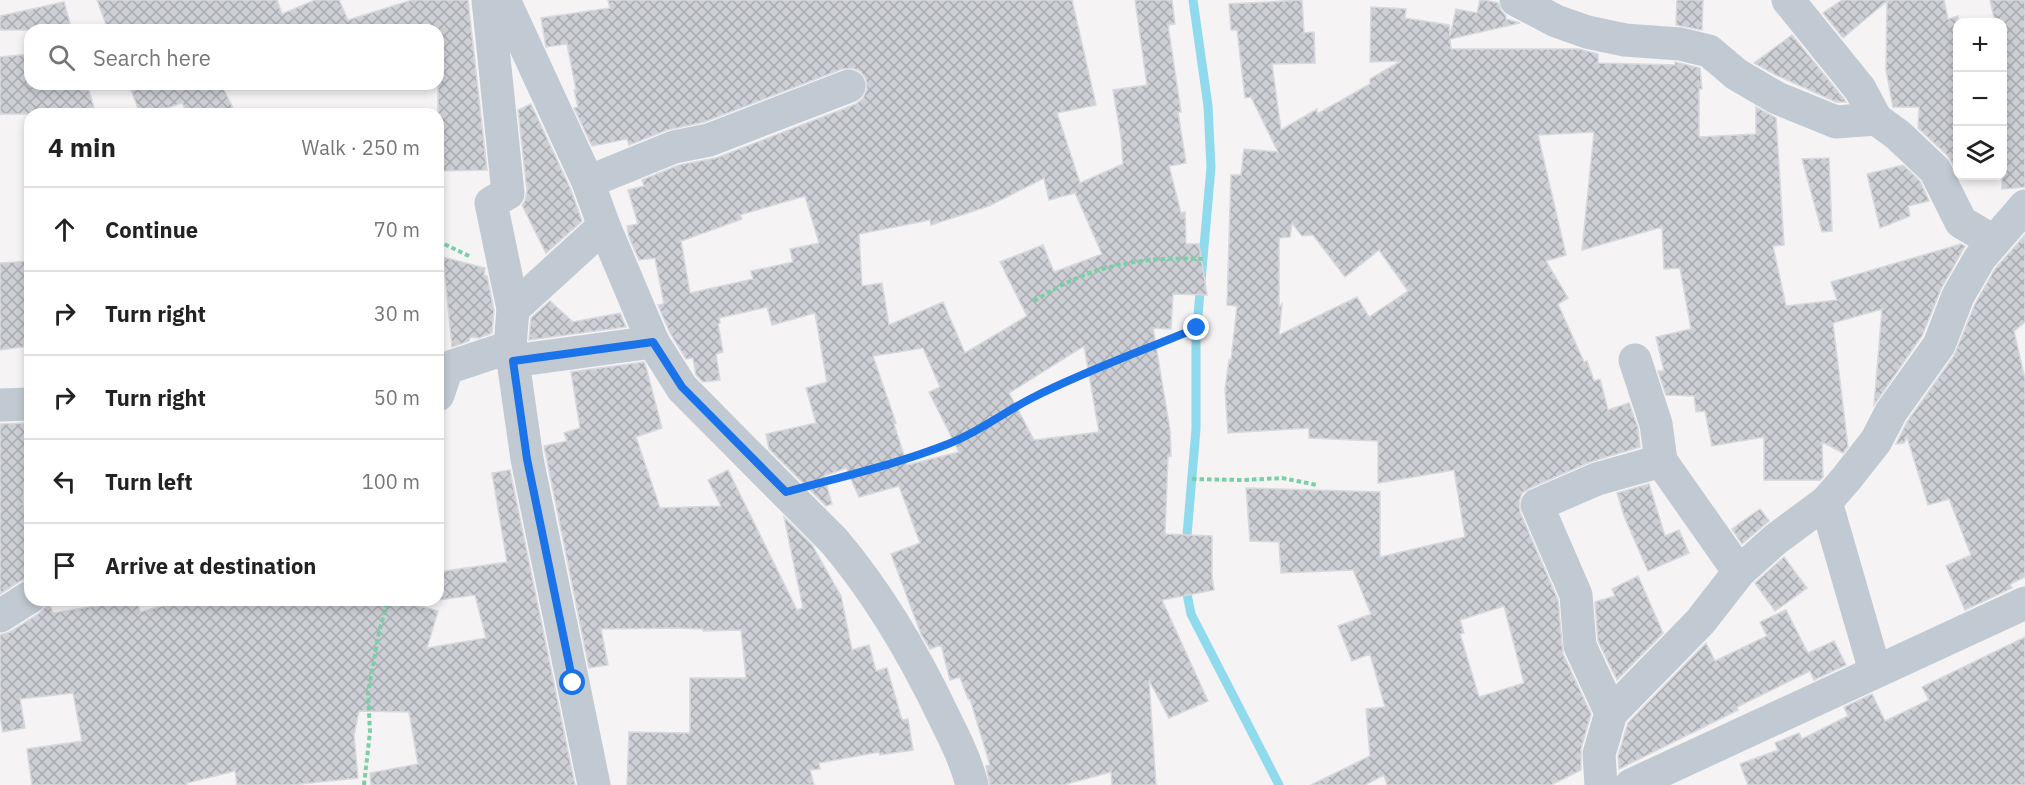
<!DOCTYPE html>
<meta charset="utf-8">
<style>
:root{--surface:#fff;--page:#f6f6f6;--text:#222;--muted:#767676;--line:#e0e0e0}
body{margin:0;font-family:"IBM Plex Sans",sans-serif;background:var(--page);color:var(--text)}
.controls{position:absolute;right:18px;top:18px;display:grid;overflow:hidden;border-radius:12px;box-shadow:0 3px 9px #0003}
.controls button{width:54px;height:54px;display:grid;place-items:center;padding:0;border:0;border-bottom:2px solid var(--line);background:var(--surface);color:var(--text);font:30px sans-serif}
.stop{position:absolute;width:18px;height:18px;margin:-14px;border:4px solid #1a73e8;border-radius:50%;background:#fff}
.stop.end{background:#1a73e8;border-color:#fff;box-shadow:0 2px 6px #0008}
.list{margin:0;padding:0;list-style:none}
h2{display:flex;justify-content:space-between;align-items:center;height:78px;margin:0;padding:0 24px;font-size:26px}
h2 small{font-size:20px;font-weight:400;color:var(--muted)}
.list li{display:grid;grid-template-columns:39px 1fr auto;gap:18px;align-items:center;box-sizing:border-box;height:84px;padding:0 24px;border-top:2px solid var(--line)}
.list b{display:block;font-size:22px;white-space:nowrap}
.list em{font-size:20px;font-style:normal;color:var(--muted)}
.icon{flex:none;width:33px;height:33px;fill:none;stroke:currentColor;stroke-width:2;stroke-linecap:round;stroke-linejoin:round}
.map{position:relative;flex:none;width:2025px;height:785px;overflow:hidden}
.search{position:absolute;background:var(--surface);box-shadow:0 3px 9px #0003;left:24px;top:24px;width:420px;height:66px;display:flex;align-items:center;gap:15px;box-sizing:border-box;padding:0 21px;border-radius:18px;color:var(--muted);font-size:22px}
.panel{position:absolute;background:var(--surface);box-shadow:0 3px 9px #0003;left:24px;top:108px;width:420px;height:498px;border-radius:18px}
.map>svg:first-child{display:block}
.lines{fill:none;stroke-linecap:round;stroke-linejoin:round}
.stream{stroke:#90daee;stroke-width:9}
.building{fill:url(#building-cross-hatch);stroke:#d7d9de;stroke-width:1.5;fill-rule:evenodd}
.path{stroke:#7ad0a6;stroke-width:4;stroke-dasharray:4.5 3;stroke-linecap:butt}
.minor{stroke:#c1cad2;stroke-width:33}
.route{stroke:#1a73e8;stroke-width:8}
</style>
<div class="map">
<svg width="2025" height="785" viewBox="0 0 2025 785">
<defs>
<pattern id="building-cross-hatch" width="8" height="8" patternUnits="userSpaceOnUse" patternTransform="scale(1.5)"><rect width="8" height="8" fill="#cdcfd5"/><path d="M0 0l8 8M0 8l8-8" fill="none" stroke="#a8abb0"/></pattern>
</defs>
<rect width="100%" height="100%" fill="#f5f3f3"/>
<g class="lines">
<g class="stream">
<polyline points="1186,547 1196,429 1196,338 1211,167 1208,106 1193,0"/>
<polyline points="1185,584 1191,614 1279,785"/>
</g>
</g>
<g class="building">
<polygon points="97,0 277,0 282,14 315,0 339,0 348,20 412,0 468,0 487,170 438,171 438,30 108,30"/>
<path d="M608,0H1072L1096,105L1057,113L1080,183L1123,164L1121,138L1113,90L1147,85L1135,0H1172L1175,24L1168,25L1181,112H1178L1186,163L1169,166L1181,213L1185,212L1186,244H1199L1207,295L1173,294L1171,329L1153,328L1170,430L1171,456H1168L1165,534L1212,536V577L1214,590L1162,600L1208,701L1169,718L1149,680L1156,785H1112L1111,772L1063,785H990L986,766L990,765L970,699H968L960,677L950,680L941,645L930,649L921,634L891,554L920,543L899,486L859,497L846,468L824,476L832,504L826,506L769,449L766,434L816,423L806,388L827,382L815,313L772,325L767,307L719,318L720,323L718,324L723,352L716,354L720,380L703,382L696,375L693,358L686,359L670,333L658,305L664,304L655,258L639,260L629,237L627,226L638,224L628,190L644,186L642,180L679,165L716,158L856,104L863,98L867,89L866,79L860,71L852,68L842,69L704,122L667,130L629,145L627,139L592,146L574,108L578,107L574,90H576L567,44L546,47L541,18L610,8ZM1044,178L1049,200L1075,193L1102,254L1054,272L1043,245L1000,262L1027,316L965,353L943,302L889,325L882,283L862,286L859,234L930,220L931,225L989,206ZM805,196L819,243L790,249L793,262L751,271L753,279L690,293L681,241L742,219L740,215ZM1084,346L1099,432L1034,440L1009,393ZM923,348L940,387L929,392L959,452L907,465L894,424L896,423L873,356Z"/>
<path d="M1302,0L1304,33L1314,32L1315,63L1272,64L1281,130L1317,109V114L1370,84V79L1401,61L1370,62L1371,7L1406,9L1405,18L1449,25L1450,36L1456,9L1477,13L1480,0H1484L1498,3L1501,10L1506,16V19L1520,23L1450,39L1451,49H1579L1598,54V63L1675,65V62L1700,68L1702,89H1699V137L1756,134V107L1776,118L1784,245L1773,246L1786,306L1837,300L1831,282L1961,244L1965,246L1941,289L1922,336L1874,405L1882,309L1833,323L1848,447L1843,453L1822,442L1823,477L1820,480H1764V437L1712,446L1705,411L1696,412L1694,396L1666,395L1658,371H1664L1656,337L1691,329L1680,268L1664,269L1662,227L1582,250L1594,132L1538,135L1566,255L1546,261L1568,298L1558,304L1584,362L1587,361L1594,381L1600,379L1608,410L1629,403L1638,428L1640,447L1590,462L1530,488L1522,493L1519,502L1520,512L1558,600L1563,654L1591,714L1581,749V770L1551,785H1387L1384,775L1365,785H1311L1370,756L1366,709L1385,707L1370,654L1352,661L1338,626L1371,614L1353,570L1281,573L1279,542L1250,541L1246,488L1380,492V557L1465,537L1454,470L1378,483V441L1309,438V428L1228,433L1225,389L1229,360H1231L1237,306L1227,305L1231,175H1241L1244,149L1278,152L1251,97L1245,98L1237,30H1231L1229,4ZM1292,223L1302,236L1313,235L1345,277L1379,250L1408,291L1369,317L1357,297L1279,335L1282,304L1279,307V238L1290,237ZM1504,606L1524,683L1479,697L1460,634L1464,633L1460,620Z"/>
<polygon points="1677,0 1703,0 1702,30 1676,25"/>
<polygon points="1842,0 1944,0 1948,19 1958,16 1958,173 1948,156 1918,128 1919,107 1893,107 1886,70 1887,1 1843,38 1823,13"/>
<polygon points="1990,0 2025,0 2025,187 2002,189 2002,22 1995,22"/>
<polygon points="64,2 72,30 0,30 0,16"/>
<polygon points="1792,35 1844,99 1846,102 1836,102 1776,75 1754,63"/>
<polygon points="30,54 30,84 87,84 96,114 0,114 0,57"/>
<polygon points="129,84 224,84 223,88 236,114 188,114 182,103 150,114 140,114"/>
<polygon points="531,104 571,190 582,221 546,253 522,205 525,201 527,191 518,110"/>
<polygon points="1829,158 1832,231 1822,232 1802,159"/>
<polygon points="1903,165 1920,181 1929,201 1908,206 1910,216 1880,228 1867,174"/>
<polygon points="2025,235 2025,322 2014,331 2025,379 2025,577 2010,584 2012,588 1965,610 1946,566 1971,555 1949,499 1928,505 1907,437 1904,443 1896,444 1907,422 1954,356 1975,304 1995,269"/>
<polygon points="443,257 485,268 484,275 487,276 494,310 492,333 479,338 470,337 469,341 452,347"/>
<polygon points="30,261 30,346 0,350 0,263"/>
<polygon points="550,301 573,322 620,313 626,327 529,340 531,318"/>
<polygon points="644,362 646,367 662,428 636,437 660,508 721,506 708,480 728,470 797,610 803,608 784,517 812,545 841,596 852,650 869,645 876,671 887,668 902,720 908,719 913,750 880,755 879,752 819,763 820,769 810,770 814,785 627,785 629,732 690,733 690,678 746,678 741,630 703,631 703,629 676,628 601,629 608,665 589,668 544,446 567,441 564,433 580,428 571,372"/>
<polygon points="30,423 30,448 27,448 23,505 30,503 30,578 20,581 0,594 0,424"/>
<polygon points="510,470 575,785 371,785 370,773 418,764 409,712 359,711 354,735 358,778 291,785 237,785 235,771 187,783 187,785 32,785 27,749 82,741 73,693 20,699 25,728 3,732 0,716 0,635 10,632 40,613 46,606 48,600 53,613 101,605 100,600 137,600 140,612 184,600 399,600 438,611 427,648 486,638 475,595 438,600 438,572 507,562 492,473"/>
<polygon points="1649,484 1665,536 1679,530 1689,553 1648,571 1624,516 1617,493"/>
<polygon points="1760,509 1769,521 1742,544 1732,529"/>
<polygon points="1784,557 1807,588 1775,611 1755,583"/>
<polygon points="1638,576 1663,633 1617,680 1598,641 1595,602 1615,596 1612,589"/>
<polygon points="1786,610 1808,653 1834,641 1846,665 1814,680 1810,671 1737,707 1738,710 1619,769 1618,756 1628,723 1706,643 1715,661 1767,636 1760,622"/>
<polygon points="2025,637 2025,785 1748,785 1740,764 1778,750 1775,743 1799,733 1802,739 1848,716 1844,707 1872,694 1885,721 1929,700 1922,687"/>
</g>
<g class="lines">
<g class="path">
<polyline points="438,241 471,257"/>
<path d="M1034,301C1047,293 1061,285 1075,279C1115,261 1161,257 1204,259"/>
<polyline points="1192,479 1243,480 1282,478 1317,485"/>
<path d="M819,483C863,470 908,461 950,444C979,431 1005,411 1033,397C1086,371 1142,350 1197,328"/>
<polyline points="364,785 370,732 368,693 379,632 388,600"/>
</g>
<g class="minor">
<polyline points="488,0 508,193 491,203 513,309 510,347"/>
<path d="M504,0L588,182L604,226L653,342L682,388L834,541C879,594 914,654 944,717C955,739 966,761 972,785"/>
<polyline points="1516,0 1556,21 1587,32 1625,40 1680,44 1709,51 1736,74 1777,98 1836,122 1876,119"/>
<polyline points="1788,0 1860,89 1876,119 1898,135 1935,170 1961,222 1993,241"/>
<polyline points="588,182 674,147 709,140 849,86"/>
<polyline points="513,309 604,226"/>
<polyline points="1635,360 1656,424 1661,461 1739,572"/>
<polyline points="438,395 447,368 510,347 513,361"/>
<polyline points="0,405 30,404"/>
<polyline points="1826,502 1875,671"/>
<polyline points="0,616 30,597"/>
<polyline points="1611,713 1580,646 1576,595 1537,505 1597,479 1661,461"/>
<polyline points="594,785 527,459 513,361 653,342"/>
<polyline points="1601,785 1599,754 1611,713 1700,622 1739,572 1776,539 1826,502 1846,479 1876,441 1891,412 1939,345 1958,296 1980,258 2025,206"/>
<polyline points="1631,785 2025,603"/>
</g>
</g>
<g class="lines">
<path class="route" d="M573,683L527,459L513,361L653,342L682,387L786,492C840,477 895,465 948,444C978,433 1004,412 1032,398C1085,371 1142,351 1197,328"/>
</g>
</svg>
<div class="controls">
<button>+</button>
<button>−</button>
<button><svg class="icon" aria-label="layers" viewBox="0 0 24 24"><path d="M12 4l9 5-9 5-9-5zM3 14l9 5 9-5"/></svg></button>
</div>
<div class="stop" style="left:573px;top:683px"></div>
<div class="stop end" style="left:1197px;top:328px"></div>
<div class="search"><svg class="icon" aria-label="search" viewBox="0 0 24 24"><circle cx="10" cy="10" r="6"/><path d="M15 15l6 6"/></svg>Search here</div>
<section class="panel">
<h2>4 min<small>Walk · 250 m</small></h2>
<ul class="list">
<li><svg class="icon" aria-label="ahead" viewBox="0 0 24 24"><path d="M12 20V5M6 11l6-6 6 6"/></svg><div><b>Continue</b></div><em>70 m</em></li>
<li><svg class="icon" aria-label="right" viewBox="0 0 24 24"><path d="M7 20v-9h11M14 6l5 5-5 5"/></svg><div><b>Turn right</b></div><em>30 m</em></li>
<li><svg class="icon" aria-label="right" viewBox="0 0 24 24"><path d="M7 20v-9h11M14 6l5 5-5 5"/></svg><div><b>Turn right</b></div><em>50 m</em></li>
<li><svg class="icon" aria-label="left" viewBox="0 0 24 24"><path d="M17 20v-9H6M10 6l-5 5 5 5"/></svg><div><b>Turn left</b></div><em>100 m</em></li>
<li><svg class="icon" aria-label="arrive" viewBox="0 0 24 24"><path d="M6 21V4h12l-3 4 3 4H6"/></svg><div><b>Arrive at destination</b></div></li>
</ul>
</section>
</div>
